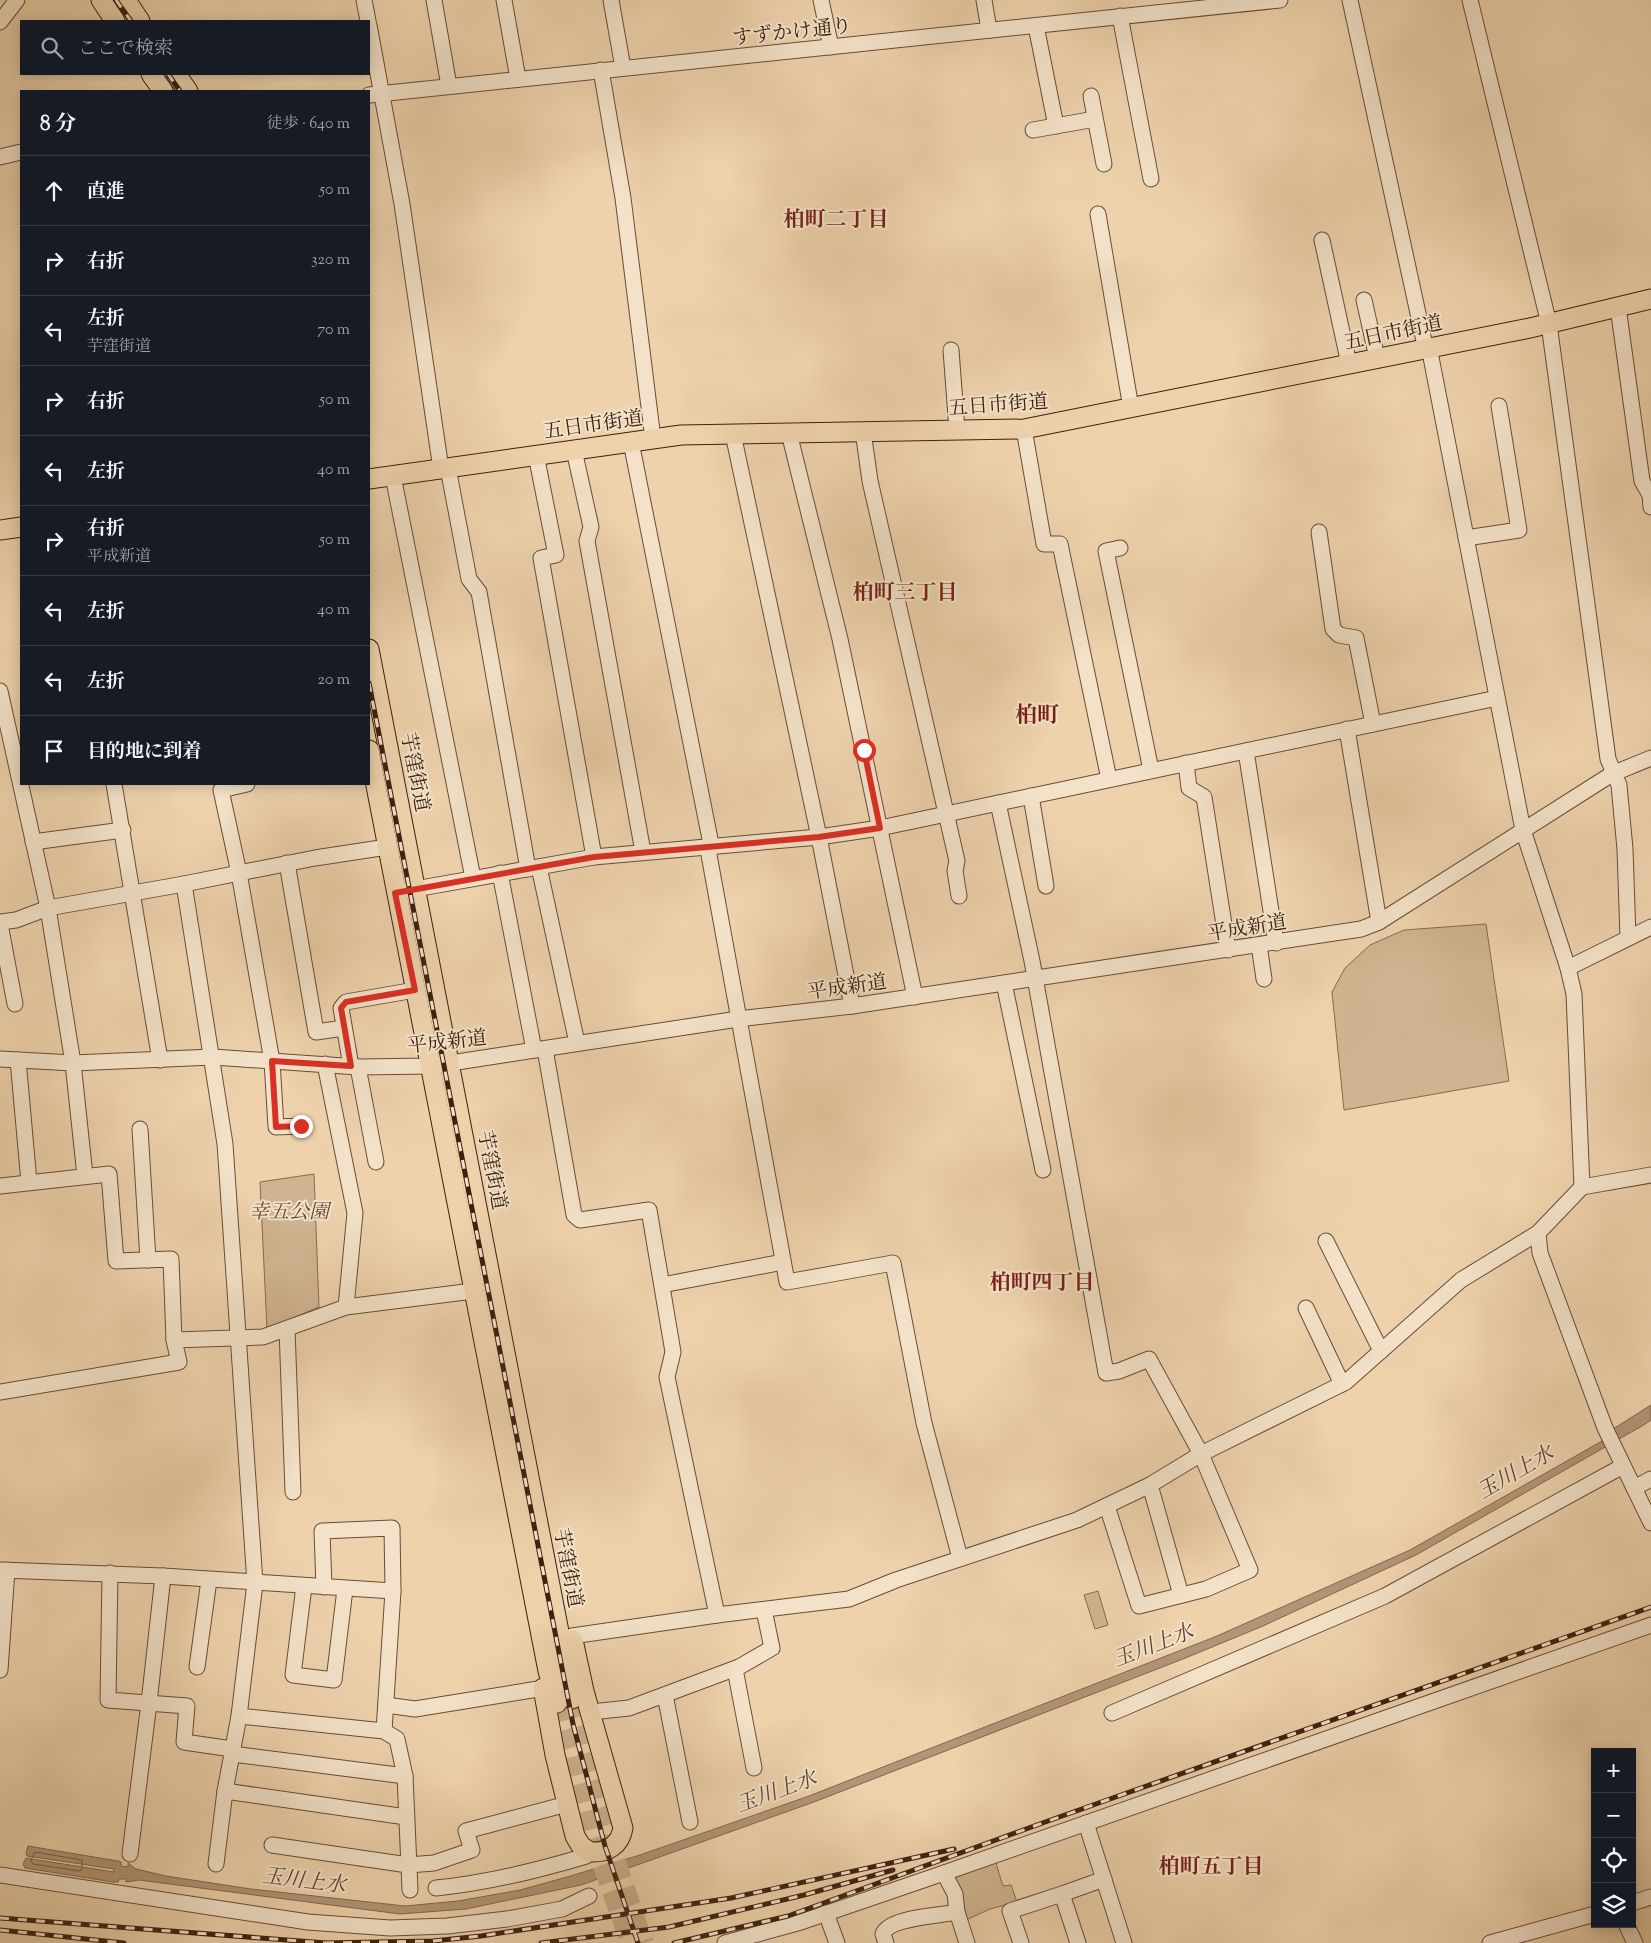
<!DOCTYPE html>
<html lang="ja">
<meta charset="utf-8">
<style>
:root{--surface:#171b24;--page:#242831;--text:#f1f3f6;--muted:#9ea1a6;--line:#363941}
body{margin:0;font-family:"Sorts Mill Goudy","Noto Serif JP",serif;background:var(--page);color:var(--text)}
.controls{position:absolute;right:15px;bottom:15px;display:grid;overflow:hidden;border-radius:0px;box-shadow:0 2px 12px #0003}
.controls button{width:45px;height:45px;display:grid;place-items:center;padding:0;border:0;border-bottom:1px solid var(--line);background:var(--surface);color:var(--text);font:25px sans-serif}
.stop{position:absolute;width:15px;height:15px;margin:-11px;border:4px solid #d93025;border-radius:50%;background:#fff}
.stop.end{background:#d93025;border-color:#fff;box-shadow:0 1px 5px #0008}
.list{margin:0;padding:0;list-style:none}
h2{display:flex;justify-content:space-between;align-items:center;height:65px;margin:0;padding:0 20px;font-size:21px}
h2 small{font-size:16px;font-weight:400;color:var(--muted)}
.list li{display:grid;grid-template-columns:32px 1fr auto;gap:15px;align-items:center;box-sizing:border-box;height:70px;padding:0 20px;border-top:1px solid var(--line)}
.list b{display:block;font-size:19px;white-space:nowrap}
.list p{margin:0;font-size:16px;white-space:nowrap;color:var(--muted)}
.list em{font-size:16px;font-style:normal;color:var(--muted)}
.icon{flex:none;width:28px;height:28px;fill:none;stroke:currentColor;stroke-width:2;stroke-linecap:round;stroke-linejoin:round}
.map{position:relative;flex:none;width:1651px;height:1943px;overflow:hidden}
.search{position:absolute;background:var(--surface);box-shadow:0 2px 12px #0003;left:20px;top:20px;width:350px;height:55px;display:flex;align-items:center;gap:12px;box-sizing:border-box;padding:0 18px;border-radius:0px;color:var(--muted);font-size:19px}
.panel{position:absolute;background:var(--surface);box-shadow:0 2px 12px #0003;left:20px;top:90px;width:350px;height:695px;border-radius:0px}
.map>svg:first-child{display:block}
.green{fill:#cfb491;stroke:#866a50}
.water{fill:#b19577;stroke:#83664d}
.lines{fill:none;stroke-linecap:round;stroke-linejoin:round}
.shore{stroke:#775a43;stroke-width:1}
.major-tunnel{stroke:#caae8d;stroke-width:19;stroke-dasharray:19 9;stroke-linecap:butt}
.minor-casing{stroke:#694c36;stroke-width:17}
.major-casing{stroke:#3d200f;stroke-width:21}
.minor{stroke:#f3e2c9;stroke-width:15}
.major{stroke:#edd2ac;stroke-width:19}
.rail-casing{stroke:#3d200f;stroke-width:5}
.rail{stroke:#f3e2c9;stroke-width:3;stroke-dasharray:9;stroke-linecap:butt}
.route{stroke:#d93025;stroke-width:6}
.labels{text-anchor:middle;stroke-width:4;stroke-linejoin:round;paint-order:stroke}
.street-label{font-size:20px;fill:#3d200f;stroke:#f3e2c9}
.park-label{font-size:20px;font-style:italic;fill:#624530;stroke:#f3e2c9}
.neighbourhood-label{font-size:21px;font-weight:bold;fill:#7a1f14;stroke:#f3e2c9}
.water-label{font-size:21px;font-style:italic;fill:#60432e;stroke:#f3e2c9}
.quarter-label{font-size:22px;font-weight:bold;fill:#7a1f14;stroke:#f3e2c9}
</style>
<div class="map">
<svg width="1651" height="1943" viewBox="0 0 1651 1943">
<rect width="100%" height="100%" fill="#edd2ac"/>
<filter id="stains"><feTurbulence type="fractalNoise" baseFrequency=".004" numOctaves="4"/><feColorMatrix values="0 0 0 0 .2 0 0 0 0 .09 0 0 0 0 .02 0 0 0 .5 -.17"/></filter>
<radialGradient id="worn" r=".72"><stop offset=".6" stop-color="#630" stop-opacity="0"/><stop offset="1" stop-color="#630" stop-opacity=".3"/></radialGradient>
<g class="green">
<polygon points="1486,924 1509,1081 1344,1110 1332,992 1345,968 1370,945 1404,930"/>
<polygon points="314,1174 319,1307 267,1329 260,1182"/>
<polygon points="1098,1591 1108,1625 1095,1629 1084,1595"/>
<polygon points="995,1860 1003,1886 1011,1885 1017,1902 990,1909 966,1920 952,1874"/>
</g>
<polygon class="water" points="1651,1405 1651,1420 1642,1426 1416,1555 1263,1626 1183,1659 814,1802 581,1885 466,1909 400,1914 139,1880 126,1882 126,1879 119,1879 118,1882 113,1882 25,1868 23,1864 26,1858 114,1872 114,1869 27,1856 26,1853 28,1846 118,1861 121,1862 121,1866 128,1867 128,1863 136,1869 166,1876 251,1889 405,1906 458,1901 520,1890 567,1877 640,1855 809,1796 1217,1636 1410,1550 1602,1441 1613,1429"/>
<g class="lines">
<polygon class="shore" points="35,1852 82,1860 82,1870 80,1871 33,1864 31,1861"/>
<g class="major-tunnel">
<polyline points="572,1699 613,1852 644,1943"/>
<polyline points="557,1703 599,1856 630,1943"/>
</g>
<defs>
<g id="minor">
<polyline points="364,0 368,21"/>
<polyline points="434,0 449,86"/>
<polyline points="504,0 518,79"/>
<polyline points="611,0 623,68"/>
<polyline points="821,0 831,47"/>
<polyline points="984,0 989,30"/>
<polyline points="1350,0 1424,341 1429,347 1523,830 1568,968 1574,994 1582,1187"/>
<polyline points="1470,0 1549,324 1608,759 1619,785 1625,849 1628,938"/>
<polyline points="1120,16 1151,179"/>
<polyline points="0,22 17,0"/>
<polyline points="369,25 402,204 441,469"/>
<polyline points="1036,26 1056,126"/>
<polyline points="601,70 623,198 653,439"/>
<polyline points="369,95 1280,0"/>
<polyline points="1091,96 1104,164"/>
<polyline points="1033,130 1095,119"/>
<polyline points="0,157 21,152"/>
<polyline points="1098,214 1131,408"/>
<polyline points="1322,240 1349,364"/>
<polyline points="1364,300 1377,358"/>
<polyline points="1618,307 1642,481 1650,495 1651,507"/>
<polyline points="951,350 957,430"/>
<polyline points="1024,429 1044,544 1060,544 1109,779"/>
<polyline points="863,431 870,481 957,861 955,871 959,896"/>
<polyline points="789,433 840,639 915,997"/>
<polyline points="733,434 819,837 852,1006"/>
<polyline points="631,442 710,839 709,855 787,1282 893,1263 924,1423 960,1558"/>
<polyline points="574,450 591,527 587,541 643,852"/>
<polyline points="536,455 556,555 541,558 594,857"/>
<polyline points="448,468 469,579 479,592 528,869"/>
<polyline points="393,476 473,878"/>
<polyline points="1319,532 1333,629 1339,635 1356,638 1373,724"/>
<polyline points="1466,538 1519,530 1499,406"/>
<polyline points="1120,548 1106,551 1151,770"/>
<polyline points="0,691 48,908 73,1063 85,1176"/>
<polyline points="1347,729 1379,922"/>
<polyline points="1246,751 1276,943"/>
<polyline points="1186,763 1189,788 1204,797 1228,950"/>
<polyline points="114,784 160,1060"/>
<polyline points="247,784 221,790 239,873 272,1061 276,1127 301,1126"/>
<polyline points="1031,796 1046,886"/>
<polyline points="998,803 1032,961 1106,1373 1119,1371 1149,1359 1201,1454 1250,1570 1206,1589 1139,1606 1107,1506"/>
<polyline points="33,842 123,830"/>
<polyline points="287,863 316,1032 344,1028"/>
<polyline points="539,867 577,1043"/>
<polyline points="500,873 534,1050"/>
<polyline points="184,884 225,1144 255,1583 239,1716 225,1791 216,1864"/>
<polyline points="404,891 594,857 819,837 880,828 1497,698"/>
<polyline points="0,922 16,920 48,908 184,884 315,858 387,847"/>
<polyline points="0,924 15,1004"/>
<polyline points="1259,945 1264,979"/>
<polyline points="1568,968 1651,927"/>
<polyline points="1004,983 1043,1170"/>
<polyline points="545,1049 574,1215 580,1220 649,1210 673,1352 667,1377 717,1615"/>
<polyline points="0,1059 73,1063 213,1057 358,1067 431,1066 738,1019 852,1006 1361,929 1379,922 1612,774 1651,758"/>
<polyline points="18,1060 29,1182"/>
<polyline points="325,1064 355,1213 346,1307"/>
<polyline points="351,1066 341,1008 346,1002 415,990"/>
<polyline points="358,1067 376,1162"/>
<polyline points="140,1129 148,1260"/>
<polyline points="0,1186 109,1174 116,1261 171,1259 174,1340 179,1362 0,1392"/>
<polyline points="1538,1233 1540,1253 1605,1428 1651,1523"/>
<polyline points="1326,1241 1381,1351"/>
<polyline points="662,1285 783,1262"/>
<polyline points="1306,1308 1342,1384"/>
<polyline points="287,1329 293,1492"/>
<polyline points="174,1340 263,1337 346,1307 473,1291"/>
<polyline points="1150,1485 1181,1595"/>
<polyline points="1634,1488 1651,1479"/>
<polyline points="0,1570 163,1576 393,1591"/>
<polyline points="110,1573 108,1700 187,1706 184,1742 232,1749"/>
<polyline points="304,1586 293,1675 334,1680 345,1589"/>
<polyline points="324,1587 322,1531 392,1528 393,1591 384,1731"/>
<polyline points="572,1636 717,1615 849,1599 896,1580 1077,1520 1150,1485 1201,1454 1346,1382 1461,1280 1538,1233 1582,1187 1651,1175"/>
<polyline points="197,1667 209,1580"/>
<polyline points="735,1669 754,1768"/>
<polyline points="0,1670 7,1570"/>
<polyline points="665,1695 690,1822"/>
<polyline points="386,1705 415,1709 544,1688"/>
<polyline points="591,1712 629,1708 739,1667 772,1648 764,1610"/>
<polyline points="1112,1713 1385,1596 1623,1466"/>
<polyline points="239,1716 384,1731 397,1739 405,1776 410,1890"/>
<polyline points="232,1754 405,1776"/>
<polyline points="225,1791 406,1817"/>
<polyline points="1086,1823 1124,1943"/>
<polyline points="272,1845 408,1865 434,1863 472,1850 466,1831 567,1804"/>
<polyline points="130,1854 149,1703 163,1576"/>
<polyline points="944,1873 955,1894 957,1912 967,1943"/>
<polyline points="0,1875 308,1922 390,1928 447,1926 507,1919 562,1909 589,1896"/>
<path d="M436,1888C487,1883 536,1871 586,1856"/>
<polyline points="1632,1903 1651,1897"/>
<polyline points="826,1913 837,1943"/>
<polyline points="1626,1924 1635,1943"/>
<polyline points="725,1943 801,1922 944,1873 1651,1625"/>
<path d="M886,1943L883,1934C889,1917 940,1916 957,1912"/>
<polyline points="1021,1943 1010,1911 1062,1894"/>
<polyline points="1078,1943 1062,1894 1104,1879"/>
<polyline points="1490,1943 1595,1914"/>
</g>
<g id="major">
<polyline points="101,0 115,21"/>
<polyline points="126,0 140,21"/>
<polyline points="151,74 163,91"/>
<polyline points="176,74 188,91"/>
<polyline points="369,479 681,435 1024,429 1530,328 1651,299"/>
<polyline points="0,530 21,527"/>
<polyline points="369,649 572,1699"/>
<polyline points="369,750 548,1671 557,1703"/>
<path d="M543,1688L555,1755L575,1836L581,1846L590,1852C607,1853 620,1846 623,1828L584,1691L573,1640"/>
</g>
</defs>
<use href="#minor" class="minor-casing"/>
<use href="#major" class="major-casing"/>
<use href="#minor" class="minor"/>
<use href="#major" class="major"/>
<defs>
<g id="rail">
<polyline points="116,0 131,21"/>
<polyline points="168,74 180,91"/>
<polyline points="369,683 573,1724 605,1846 638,1943"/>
<polyline points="0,1918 326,1943"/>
<polyline points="0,1930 124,1943"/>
<polyline points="325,1943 433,1941 481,1936 731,1898 954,1849"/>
<polyline points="541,1943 669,1927 804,1895 893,1870"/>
<polyline points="674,1943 788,1916 1048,1821 1651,1607"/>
</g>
</defs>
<use href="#rail" class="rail-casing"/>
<use href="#rail" class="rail"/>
</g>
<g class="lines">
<polyline class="route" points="301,1126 276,1127 272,1061 351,1066 341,1008 346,1002 415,990 395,893 594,857 819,837 880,828 864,750"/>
</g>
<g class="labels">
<g class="street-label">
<text transform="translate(792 31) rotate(-6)" y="7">すずかけ通り</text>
<text transform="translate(1393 332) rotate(-12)" y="7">五日市街道</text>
<text transform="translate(998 404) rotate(-4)" y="7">五日市街道</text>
<text transform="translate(593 424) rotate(-8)" y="7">五日市街道</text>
<text transform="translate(416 772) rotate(79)" y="7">芋窪街道</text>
<text transform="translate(1247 927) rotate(-9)" y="7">平成新道</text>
<text transform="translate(847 986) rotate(-8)" y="7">平成新道</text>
<text transform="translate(447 1041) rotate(-6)" y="7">平成新道</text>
<text transform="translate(493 1170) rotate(79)" y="7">芋窪街道</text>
<text transform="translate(569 1568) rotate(79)" y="7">芋窪街道</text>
</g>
<g class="park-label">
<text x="289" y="1218">幸五公園</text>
</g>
<g class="neighbourhood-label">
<text x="836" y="226">柏町二丁目</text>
<text x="905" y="599">柏町三丁目</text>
<text x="1042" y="1289">柏町四丁目</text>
<text x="1211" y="1873">柏町五丁目</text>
</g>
<g class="water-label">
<text transform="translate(1515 1472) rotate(-30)" y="7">玉川上水</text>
<text transform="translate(1153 1645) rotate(-21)" y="7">玉川上水</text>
<text transform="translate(776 1791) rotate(-20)" y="7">玉川上水</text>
<text transform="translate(304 1880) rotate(7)" y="7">玉川上水</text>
</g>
<g class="quarter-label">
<text x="1037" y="722">柏町</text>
</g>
</g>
<rect width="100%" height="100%" filter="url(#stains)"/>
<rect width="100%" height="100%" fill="url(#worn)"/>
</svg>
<div class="controls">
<button>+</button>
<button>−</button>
<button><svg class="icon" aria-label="locate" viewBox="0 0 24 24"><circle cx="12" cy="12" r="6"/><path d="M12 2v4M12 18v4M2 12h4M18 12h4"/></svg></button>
<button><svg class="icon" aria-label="layers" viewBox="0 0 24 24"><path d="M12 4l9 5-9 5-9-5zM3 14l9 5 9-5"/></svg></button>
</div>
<div class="stop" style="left:864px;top:750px"></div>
<div class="stop end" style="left:301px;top:1126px"></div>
<div class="search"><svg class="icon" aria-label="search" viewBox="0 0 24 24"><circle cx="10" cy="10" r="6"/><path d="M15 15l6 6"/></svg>ここで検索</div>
<section class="panel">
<h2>8 分<small>徒歩 · 640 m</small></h2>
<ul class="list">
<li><svg class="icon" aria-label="ahead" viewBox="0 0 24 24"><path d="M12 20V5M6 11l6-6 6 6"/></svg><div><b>直進</b></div><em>50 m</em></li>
<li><svg class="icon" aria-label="right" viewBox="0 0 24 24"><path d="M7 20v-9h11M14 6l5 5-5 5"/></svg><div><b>右折</b></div><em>320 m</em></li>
<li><svg class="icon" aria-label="left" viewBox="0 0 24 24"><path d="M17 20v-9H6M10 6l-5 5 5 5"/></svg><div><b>左折</b><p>芋窪街道</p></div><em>70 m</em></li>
<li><svg class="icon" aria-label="right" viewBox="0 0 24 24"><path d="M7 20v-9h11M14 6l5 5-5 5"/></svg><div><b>右折</b></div><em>50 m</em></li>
<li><svg class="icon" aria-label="left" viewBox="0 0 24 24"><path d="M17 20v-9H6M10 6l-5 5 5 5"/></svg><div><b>左折</b></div><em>40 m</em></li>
<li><svg class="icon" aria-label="right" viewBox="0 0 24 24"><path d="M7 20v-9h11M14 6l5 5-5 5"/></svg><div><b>右折</b><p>平成新道</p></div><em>50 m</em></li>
<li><svg class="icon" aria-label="left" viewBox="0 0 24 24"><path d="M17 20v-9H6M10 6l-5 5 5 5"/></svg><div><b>左折</b></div><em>40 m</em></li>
<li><svg class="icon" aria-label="left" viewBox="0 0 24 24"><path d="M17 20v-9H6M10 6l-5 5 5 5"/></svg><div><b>左折</b></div><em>20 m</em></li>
<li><svg class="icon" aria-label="arrive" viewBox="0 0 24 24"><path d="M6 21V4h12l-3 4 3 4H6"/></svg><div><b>目的地に到着</b></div></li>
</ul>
</section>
</div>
